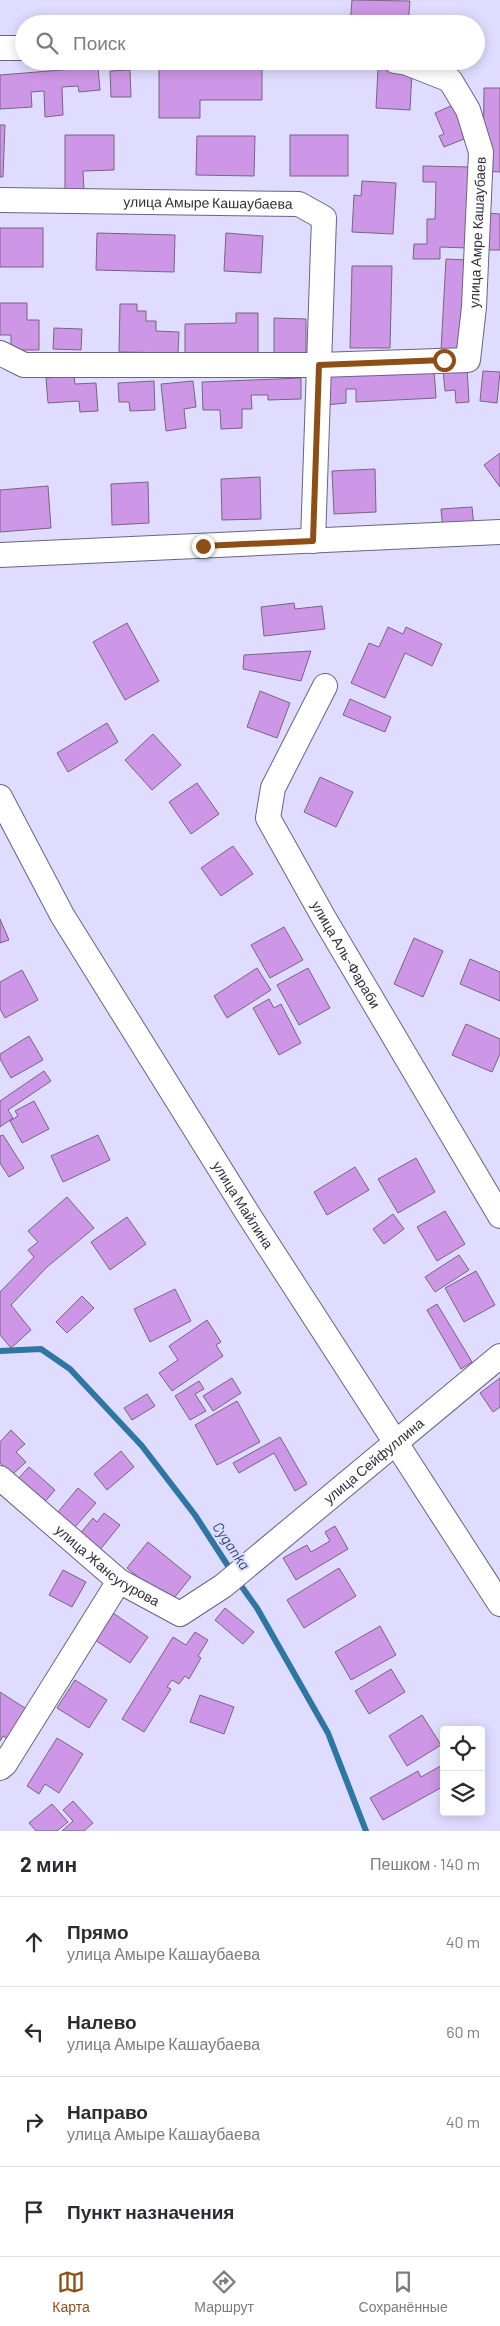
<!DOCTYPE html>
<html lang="ru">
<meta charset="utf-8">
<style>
:root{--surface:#fff;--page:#f7f7f7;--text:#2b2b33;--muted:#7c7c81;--line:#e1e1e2;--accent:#8d4f15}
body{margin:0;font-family:Barlow,sans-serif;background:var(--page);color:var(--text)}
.controls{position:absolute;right:15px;bottom:15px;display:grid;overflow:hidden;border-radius:5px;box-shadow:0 2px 12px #0003}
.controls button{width:45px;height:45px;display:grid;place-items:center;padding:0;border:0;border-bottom:1px solid var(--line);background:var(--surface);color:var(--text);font:25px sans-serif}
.stop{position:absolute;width:15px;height:15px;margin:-11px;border:4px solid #8d4f15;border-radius:50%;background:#fff}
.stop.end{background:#8d4f15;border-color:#fff;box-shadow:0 1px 5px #0008}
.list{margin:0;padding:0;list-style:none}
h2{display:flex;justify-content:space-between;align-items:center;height:65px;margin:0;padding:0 20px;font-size:21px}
h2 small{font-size:16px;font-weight:400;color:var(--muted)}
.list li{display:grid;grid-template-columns:32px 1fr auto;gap:15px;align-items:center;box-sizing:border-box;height:90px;padding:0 20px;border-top:1px solid var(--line)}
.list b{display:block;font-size:19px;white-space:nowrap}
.list p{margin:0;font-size:16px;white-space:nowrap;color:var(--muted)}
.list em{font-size:16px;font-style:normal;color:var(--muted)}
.icon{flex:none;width:28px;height:28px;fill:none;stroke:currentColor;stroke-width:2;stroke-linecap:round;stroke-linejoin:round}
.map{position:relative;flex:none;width:500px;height:1831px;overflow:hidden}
.search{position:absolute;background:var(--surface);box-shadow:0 2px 12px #0003;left:15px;right:15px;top:15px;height:55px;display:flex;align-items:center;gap:12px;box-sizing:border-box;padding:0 18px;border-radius:28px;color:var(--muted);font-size:19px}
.sheet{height:425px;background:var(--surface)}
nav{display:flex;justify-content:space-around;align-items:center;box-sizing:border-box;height:70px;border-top:1px solid var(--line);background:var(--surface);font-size:14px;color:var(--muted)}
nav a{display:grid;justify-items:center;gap:2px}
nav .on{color:var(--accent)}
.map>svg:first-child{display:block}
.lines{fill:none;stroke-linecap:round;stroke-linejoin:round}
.stream{stroke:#2e76a3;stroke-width:6}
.building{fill:#ce96e6;stroke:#77657f}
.minor-casing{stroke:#686482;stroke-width:26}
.minor{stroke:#fff;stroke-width:24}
.route{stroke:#8d4f15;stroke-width:6}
.labels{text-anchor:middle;stroke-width:4;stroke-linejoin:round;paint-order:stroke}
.street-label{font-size:14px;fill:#312f3c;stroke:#e0dcff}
.water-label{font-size:15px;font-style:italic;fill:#254d67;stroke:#e0dcff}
</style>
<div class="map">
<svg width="500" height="1831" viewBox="0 0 500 1831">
<rect width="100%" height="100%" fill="#e0dcff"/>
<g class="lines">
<g class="stream">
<polyline points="0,1351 41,1349 70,1369 142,1446 195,1515 232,1572"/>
<polyline points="237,1580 257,1608 328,1733 366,1831"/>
</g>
</g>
<g class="building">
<polygon points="352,0 410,1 408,24 350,24"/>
<polygon points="315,17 338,19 337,24 314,24"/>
<polygon points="159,64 262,69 262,100 200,100 200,118 159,118"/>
<polygon points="98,67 100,90 79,92 78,86 62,87 63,115 45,117 44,91 31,92 32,107 0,109 0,75"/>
<polygon points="378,69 412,71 410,110 376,108"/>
<polygon points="130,70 131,97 111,97 110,71"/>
<polygon points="484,88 500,88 500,172 483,171"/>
<polygon points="455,104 469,137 444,147 439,136 444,134 435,113"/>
<polygon points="0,125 5,125 3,177 0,177"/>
<polygon points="65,135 114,135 114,170 83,171 84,190 65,190"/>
<rect x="290" y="135" width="58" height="41"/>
<polygon points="197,136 255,136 254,176 196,175"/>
<polygon points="423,166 469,167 468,248 440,247 440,259 413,259 414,244 427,244 427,219 435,219 436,182 423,182"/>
<polygon points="362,181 396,183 393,234 352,232 354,195 361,196"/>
<polygon points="487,213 500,214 500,250 486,250"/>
<rect x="0" y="228" width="43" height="39"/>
<polygon points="97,233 175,235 174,272 96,270"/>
<polygon points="226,233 263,236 261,273 224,271"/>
<polygon points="446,259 468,260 463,351 441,350"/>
<polygon points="352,266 392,266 390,348 350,348"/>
<polygon points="0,303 27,303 27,320 39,320 39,350 11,350 11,335 0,335"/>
<polygon points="120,304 137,304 137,311 146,311 146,321 156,321 156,331 179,332 178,353 119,352"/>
<polygon points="236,313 258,313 258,357 185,358 185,324 236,323"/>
<polygon points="274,318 306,319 306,356 274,355"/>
<polygon points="54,328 82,329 81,350 53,349"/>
<polygon points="467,368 469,402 456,403 455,390 445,391 443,370"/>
<polygon points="434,369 436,398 356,402 356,389 346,389 346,403 326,405 324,375"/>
<polygon points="483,371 500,372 497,403 480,401"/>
<polygon points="74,376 75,384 96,383 98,411 80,412 79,401 48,403 46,378"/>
<polygon points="301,378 301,399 268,400 268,395 251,395 252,409 242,409 242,428 221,429 220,410 203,410 202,382"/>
<polygon points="154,381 155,410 130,411 129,402 119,402 118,383"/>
<polygon points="193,381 196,407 184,409 186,428 166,431 161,384"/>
<polygon points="500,453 500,487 484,465"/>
<polygon points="375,469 376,512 334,514 332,471"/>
<polygon points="260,477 261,519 222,520 221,479"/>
<polygon points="148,482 149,523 112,525 111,484"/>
<polygon points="48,486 51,528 0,532 0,490"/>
<polygon points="472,507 474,526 443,529 441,509"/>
<polygon points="294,603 295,609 322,606 325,629 264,636 261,607"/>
<polygon points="127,623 159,681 125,700 93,642"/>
<polygon points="388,627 403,634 406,627 442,644 432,666 405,653 385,698 351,683 369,643 379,647"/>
<polygon points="311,651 301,681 243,669 244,655"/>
<polygon points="260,691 290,703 277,738 247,727"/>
<polygon points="350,699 391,717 385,732 343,715"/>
<polygon points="107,723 118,742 68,772 57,753"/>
<polygon points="153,734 181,765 152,790 125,760"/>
<polygon points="320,777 353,792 336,827 304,812"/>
<polygon points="197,783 219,814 191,834 169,802"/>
<polygon points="233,846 253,874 221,896 201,868"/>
<polygon points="0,919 9,940 0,943"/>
<polygon points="284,927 303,960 270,978 251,945"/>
<polygon points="414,938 443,951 423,997 394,984"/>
<polygon points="470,959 500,972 500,1001 460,984"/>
<polygon points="257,968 271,990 227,1018 214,996"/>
<polygon points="308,968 330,1008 299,1025 277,985"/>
<polygon points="22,970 38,1000 5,1018 0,1009 0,982"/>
<polygon points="269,999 274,1008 281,1004 301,1043 279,1055 253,1008"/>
<polygon points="466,1024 500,1039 500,1054 492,1072 452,1055"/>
<polygon points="29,1036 43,1060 11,1078 0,1059 0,1054"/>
<polygon points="44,1071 51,1081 8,1110 13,1118 0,1127 0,1101"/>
<polygon points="34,1101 49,1129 22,1143 10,1121 18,1116 15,1111"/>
<polygon points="3,1135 24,1168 9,1177 0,1163 0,1136"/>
<polygon points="98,1135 110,1160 63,1182 51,1156"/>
<polygon points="416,1158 435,1192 398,1213 378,1179"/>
<polygon points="355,1167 369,1190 327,1215 314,1192"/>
<polygon points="67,1197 94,1228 47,1267 11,1305 31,1330 11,1348 0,1335 0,1292 34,1257 28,1250 38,1242 28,1231"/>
<polygon points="445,1211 465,1244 437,1261 417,1227"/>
<polygon points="393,1214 404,1229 384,1244 373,1229"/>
<polygon points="127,1217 146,1244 110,1270 91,1242"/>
<polygon points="459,1255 469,1270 435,1292 425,1277"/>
<polygon points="476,1271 495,1305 464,1322 445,1288"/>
<polygon points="175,1289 191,1321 150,1342 134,1309"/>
<polygon points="82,1296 94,1308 67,1333 56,1322"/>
<polygon points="437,1304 472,1362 461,1369 427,1310"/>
<polygon points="207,1320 221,1342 216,1345 223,1356 172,1391 159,1373 178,1360 169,1346"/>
<polygon points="232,1378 241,1393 213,1411 203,1396"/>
<polygon points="500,1378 500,1407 493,1412 480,1393"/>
<polygon points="199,1381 204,1389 195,1394 206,1411 190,1420 175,1396"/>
<polygon points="147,1394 155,1406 132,1420 124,1408"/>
<polygon points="237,1401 260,1442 217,1465 195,1425"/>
<polygon points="11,1430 25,1444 16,1452 26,1462 12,1475 0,1463 0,1442"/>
<polygon points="280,1437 307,1484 295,1491 274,1453 239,1473 233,1463"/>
<polygon points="121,1451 134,1467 107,1490 94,1474"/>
<polygon points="29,1467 55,1490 41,1506 15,1482"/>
<polygon points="78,1488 96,1503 75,1527 58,1512"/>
<polygon points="104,1513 120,1525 99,1551 79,1535 93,1518 97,1522"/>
<polygon points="335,1526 348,1549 296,1580 283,1558 307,1545 311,1552 330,1541 325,1532"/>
<polygon points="148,1542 191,1577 170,1603 127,1568"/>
<polygon points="339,1568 356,1596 304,1628 287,1600"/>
<polygon points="63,1570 86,1582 72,1607 49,1595"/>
<polygon points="225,1608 254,1632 243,1644 215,1620"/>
<polygon points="113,1613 148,1637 130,1663 95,1640"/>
<polygon points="380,1626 396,1655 351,1680 335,1652"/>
<polygon points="195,1632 208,1640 198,1656 201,1658 189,1679 185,1676 179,1684 172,1680 167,1687 171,1689 144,1732 122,1719 173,1637 186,1645"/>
<polygon points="391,1669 405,1692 369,1714 355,1691"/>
<polygon points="75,1680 107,1700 89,1728 57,1708"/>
<polygon points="0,1692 28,1710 8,1739 3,1736 0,1741"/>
<polygon points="200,1695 234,1707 224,1734 190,1722"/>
<polygon points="422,1715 441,1745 407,1766 389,1736"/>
<polygon points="57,1738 83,1754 59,1793 45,1784 39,1794 27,1786"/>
<polygon points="444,1764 444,1786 383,1820 370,1798 418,1771 421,1777"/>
<polygon points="73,1801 93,1823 84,1831 62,1831 73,1821 63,1810"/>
<polygon points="52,1804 68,1822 57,1831 36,1831 29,1823"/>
</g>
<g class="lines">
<defs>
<g id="minor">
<polyline points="0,48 24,48"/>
<path id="s1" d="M0,200L299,204L324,218L313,541"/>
<path id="s2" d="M0,353L24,365H319L468,360L474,307L481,152L468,110L450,80L407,63L395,61"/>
<polyline points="0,555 500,532"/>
<path id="s3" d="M325,686L273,788L268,818L324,918L500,1216"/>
<path id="s4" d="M0,797L62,915L248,1214L500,1604"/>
<path id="s5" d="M0,1478L119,1581L180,1614L223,1586L500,1356"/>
<polyline points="0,1768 5,1764 119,1581"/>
</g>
</defs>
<use href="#minor" class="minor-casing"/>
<use href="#minor" class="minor"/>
</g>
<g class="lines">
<polyline class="route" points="203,546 313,541 319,365 444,360"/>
</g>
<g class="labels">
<g class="street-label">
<text dy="5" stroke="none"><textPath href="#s1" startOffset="208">улица Амыре Кашаубаева</textPath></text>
<text dy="5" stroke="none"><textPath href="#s2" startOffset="599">улица Амре Кашаубаев</textPath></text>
<text dy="5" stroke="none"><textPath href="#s3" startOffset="302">улица Аль-Фараби</textPath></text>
<text dy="5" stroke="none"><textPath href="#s4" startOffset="475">улица Майлина</textPath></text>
<text dy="5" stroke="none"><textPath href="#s5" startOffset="474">улица Сейфуллина</textPath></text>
<text dy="5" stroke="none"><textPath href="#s5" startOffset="139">улица Жансугурова</textPath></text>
</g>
<g class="water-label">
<text transform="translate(231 1546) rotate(56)" y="5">Cyganka</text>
</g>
</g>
</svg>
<div class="controls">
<button><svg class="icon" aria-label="locate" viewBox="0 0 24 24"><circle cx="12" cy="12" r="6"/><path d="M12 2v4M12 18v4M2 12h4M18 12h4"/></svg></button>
<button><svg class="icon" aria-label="layers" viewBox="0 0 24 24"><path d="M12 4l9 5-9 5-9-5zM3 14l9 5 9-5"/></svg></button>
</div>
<div class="stop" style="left:444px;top:360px"></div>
<div class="stop end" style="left:203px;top:546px"></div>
<div class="search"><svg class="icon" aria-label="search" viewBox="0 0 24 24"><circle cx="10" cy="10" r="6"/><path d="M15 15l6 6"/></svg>Поиск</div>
</div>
<section class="sheet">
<h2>2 мин<small>Пешком · 140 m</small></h2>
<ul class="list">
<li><svg class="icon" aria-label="ahead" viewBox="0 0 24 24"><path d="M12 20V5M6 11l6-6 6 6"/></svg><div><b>Прямо</b><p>улица Амыре Кашаубаева</p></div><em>40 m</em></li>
<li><svg class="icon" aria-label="left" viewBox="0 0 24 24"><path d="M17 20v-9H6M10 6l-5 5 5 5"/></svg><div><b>Налево</b><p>улица Амыре Кашаубаева</p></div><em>60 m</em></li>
<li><svg class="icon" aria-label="right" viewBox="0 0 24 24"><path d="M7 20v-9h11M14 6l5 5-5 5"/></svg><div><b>Направо</b><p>улица Амыре Кашаубаева</p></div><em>40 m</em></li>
<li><svg class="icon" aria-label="arrive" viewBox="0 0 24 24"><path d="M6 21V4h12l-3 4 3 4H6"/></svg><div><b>Пункт назначения</b></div></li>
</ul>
</section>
<nav>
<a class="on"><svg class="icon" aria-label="map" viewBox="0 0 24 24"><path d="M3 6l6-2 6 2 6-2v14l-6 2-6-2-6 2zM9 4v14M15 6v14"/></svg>Карта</a>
<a><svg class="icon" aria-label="directions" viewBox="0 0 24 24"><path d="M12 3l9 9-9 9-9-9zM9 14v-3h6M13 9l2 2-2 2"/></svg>Маршрут</a>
<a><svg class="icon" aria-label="saved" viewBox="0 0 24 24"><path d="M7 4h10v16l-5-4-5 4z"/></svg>Сохранённые</a>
</nav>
